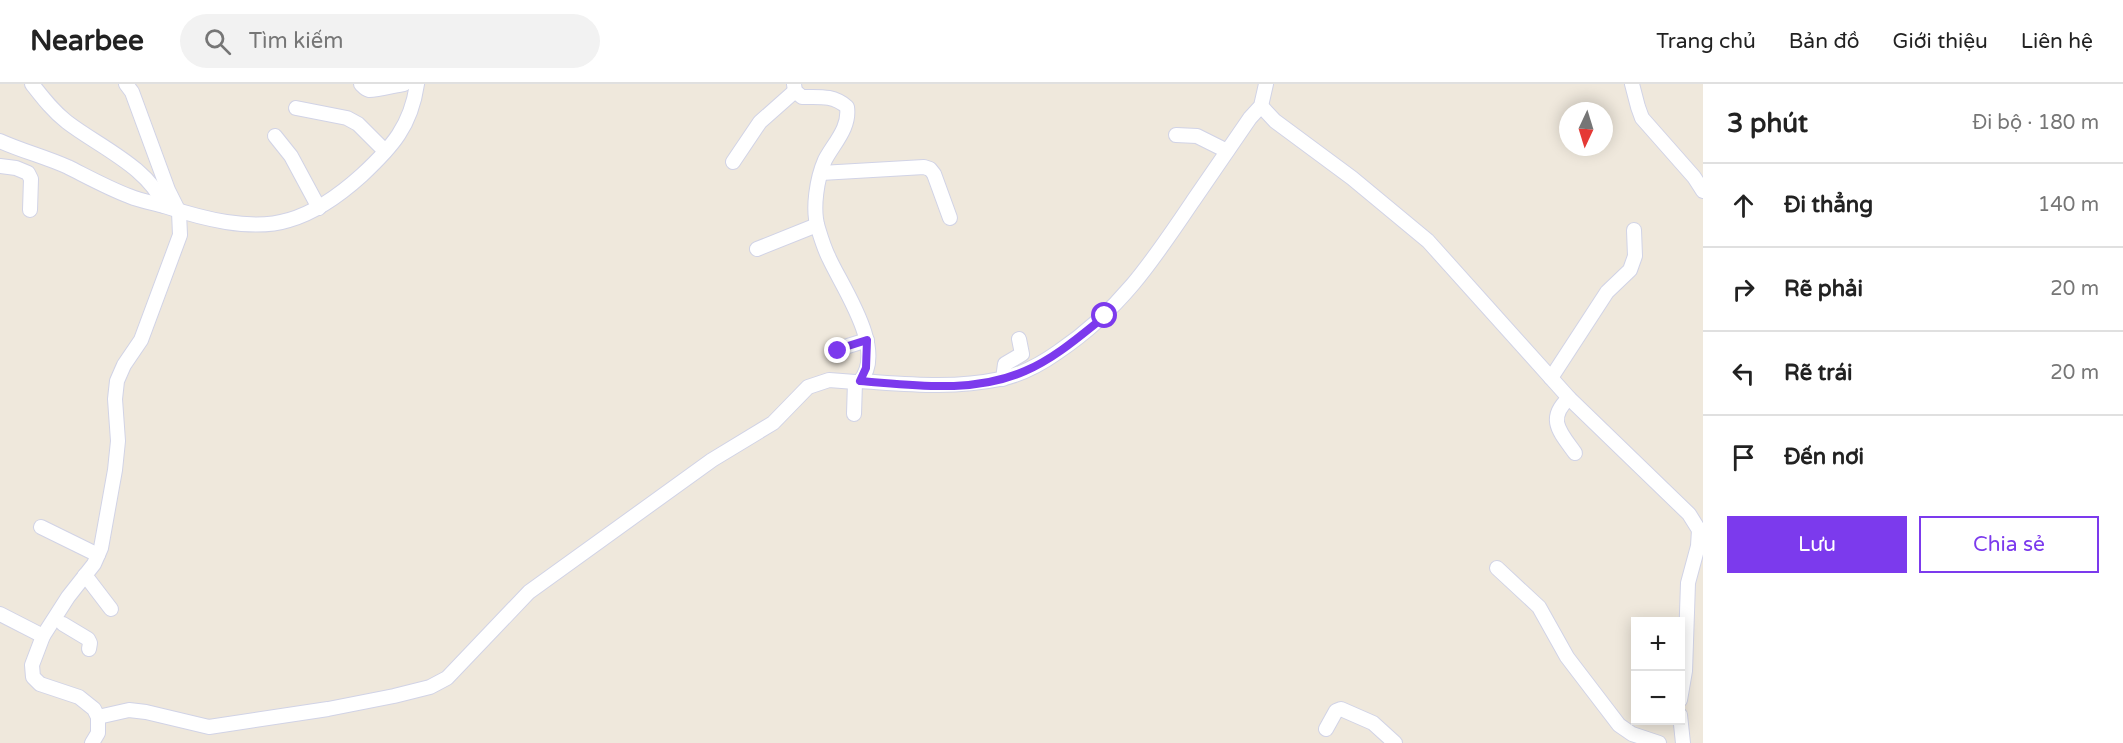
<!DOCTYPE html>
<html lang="vi">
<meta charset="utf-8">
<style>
:root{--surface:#fff;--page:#f2f2f2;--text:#222;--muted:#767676;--line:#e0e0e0;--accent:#7c3aed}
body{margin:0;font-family:"Varela Round",sans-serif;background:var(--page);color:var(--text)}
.controls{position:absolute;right:18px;bottom:18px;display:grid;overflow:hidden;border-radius:0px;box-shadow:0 3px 15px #0003}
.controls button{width:54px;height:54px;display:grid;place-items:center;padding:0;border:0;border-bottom:2px solid var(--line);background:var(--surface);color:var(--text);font:30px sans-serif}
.compass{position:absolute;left:1559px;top:18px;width:54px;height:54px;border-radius:50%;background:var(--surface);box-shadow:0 3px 15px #0003;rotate:184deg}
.stop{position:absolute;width:18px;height:18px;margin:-14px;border:4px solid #7c3aed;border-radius:50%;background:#fff}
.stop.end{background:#7c3aed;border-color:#fff;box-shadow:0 2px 6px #0008}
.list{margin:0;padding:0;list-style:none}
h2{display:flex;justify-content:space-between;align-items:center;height:78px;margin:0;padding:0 24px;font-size:26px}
h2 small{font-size:20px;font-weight:400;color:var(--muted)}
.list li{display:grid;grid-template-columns:39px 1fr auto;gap:18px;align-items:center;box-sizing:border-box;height:84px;padding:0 24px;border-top:2px solid var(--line)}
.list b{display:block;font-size:22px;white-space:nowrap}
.list em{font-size:20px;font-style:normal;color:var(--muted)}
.actions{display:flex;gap:12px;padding:18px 24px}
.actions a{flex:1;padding:14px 0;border:2px solid var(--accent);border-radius:0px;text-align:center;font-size:21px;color:var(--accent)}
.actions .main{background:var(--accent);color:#fff}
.icon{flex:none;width:33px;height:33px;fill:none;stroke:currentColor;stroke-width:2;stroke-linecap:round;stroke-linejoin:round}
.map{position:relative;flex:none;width:1703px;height:659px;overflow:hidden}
header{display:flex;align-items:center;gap:36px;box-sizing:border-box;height:84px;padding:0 30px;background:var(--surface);border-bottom:2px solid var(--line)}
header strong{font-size:28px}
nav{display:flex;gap:33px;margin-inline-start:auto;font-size:21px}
.search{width:420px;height:54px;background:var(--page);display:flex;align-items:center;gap:15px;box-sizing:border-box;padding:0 21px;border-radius:33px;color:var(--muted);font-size:22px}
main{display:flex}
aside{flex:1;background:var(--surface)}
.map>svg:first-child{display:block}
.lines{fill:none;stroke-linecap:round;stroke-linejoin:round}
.minor-casing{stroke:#d1d3e6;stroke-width:16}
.minor{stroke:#fff;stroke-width:14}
.route{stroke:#7c3aed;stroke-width:8}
</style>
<header>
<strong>Nearbee</strong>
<div class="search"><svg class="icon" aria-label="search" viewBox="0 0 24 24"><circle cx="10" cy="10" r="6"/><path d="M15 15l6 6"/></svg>Tìm kiếm</div>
<nav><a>Trang chủ</a><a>Bản đồ</a><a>Giới thiệu</a><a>Liên hệ</a></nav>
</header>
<main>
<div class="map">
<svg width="1703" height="659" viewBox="0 0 1703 659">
<rect width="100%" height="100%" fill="#efe8dc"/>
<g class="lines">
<defs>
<g id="minor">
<path d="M32,0C43,14 53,27 67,38C98,62 150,84 164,122"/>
<path d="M361,0C364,3 365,5 369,6C373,7 397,1 404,0"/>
<polyline points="1632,0 1638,23 1642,34 1694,93 1703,107"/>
<polyline points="1261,22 1275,37 1352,94 1428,157 1569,314 1689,430 1699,446 1698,462 1688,499 1685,587 1680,616"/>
<polyline points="296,24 347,34 358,40 385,67"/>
<polyline points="1176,51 1197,52 1227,67"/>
<polyline points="275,52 291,72 319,124"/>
<path d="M0,57C22,67 46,73 68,83C88,93 108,104 129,112C141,117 153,119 164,122C201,134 251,148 289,136C317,128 341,110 362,91C392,63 411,42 417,0"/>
<polyline points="733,78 760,38 795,7"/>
<polyline points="0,82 16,84 28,89 31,95 30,126"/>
<polyline points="821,89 924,83 930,85 934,90 950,134"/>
<polyline points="757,165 817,141"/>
<polyline points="838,267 848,262 867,256"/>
<polyline points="1551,294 1607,208 1630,186 1635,172 1634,146"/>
<polyline points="1003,295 1005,280 1022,270 1019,255"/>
<path d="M860,297C907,300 953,305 1000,295C1021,291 1041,280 1058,268C1120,226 1152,178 1193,117C1212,89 1231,62 1250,34L1261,22L1266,0"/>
<path d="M1569,314C1546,335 1560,348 1575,369"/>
<polyline points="854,330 855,298"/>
<polyline points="41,443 98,471"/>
<polyline points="1497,484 1539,523 1567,573 1619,641 1632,650 1659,659"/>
<polyline points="85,491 111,525"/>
<polyline points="0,530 43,552"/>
<polyline points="63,540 88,555 90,559 89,565"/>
<polyline points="1680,631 1683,659"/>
<path d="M98,633L129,626L146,628L209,643L328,625L394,612L430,603L447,594L529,508L712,376L773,339L808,303L829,296L855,298L860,297C887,266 842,203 829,174C824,164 821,154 818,144C812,125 817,94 825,76C834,59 850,44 847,23C833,11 820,13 802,13L795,7L794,0"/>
<polyline points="1326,645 1336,627 1341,625 1373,639 1395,659"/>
<polyline points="92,659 98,649 98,633 94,625 79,613 40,600 33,593 32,581 43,552 68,513 94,480 101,464 115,386 118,357 115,315 117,297 124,281 141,256 180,151 179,128 168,106 132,8 126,0"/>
</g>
</defs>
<use href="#minor" class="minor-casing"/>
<use href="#minor" class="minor"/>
</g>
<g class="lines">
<path class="route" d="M838,267L848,262L867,256L866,284L860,297C914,301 973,310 1025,287C1055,274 1080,252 1105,232"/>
</g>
</svg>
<div class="controls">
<button>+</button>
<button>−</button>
</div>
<svg class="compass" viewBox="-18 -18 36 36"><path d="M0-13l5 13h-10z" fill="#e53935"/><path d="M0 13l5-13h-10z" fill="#767676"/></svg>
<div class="stop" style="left:1105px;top:232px"></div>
<div class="stop end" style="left:838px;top:267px"></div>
</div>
<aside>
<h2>3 phút<small>Đi bộ · 180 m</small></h2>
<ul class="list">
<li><svg class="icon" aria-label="ahead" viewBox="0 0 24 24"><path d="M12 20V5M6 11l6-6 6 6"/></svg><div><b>Đi thẳng</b></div><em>140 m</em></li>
<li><svg class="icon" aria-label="right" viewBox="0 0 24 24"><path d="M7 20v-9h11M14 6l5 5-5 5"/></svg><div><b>Rẽ phải</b></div><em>20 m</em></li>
<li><svg class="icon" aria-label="left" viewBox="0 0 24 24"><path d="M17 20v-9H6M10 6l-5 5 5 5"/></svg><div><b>Rẽ trái</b></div><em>20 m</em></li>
<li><svg class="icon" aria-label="arrive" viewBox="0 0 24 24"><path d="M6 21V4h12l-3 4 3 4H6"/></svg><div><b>Đến nơi</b></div></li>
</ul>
<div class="actions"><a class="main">Lưu</a><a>Chia sẻ</a></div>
</aside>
</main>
